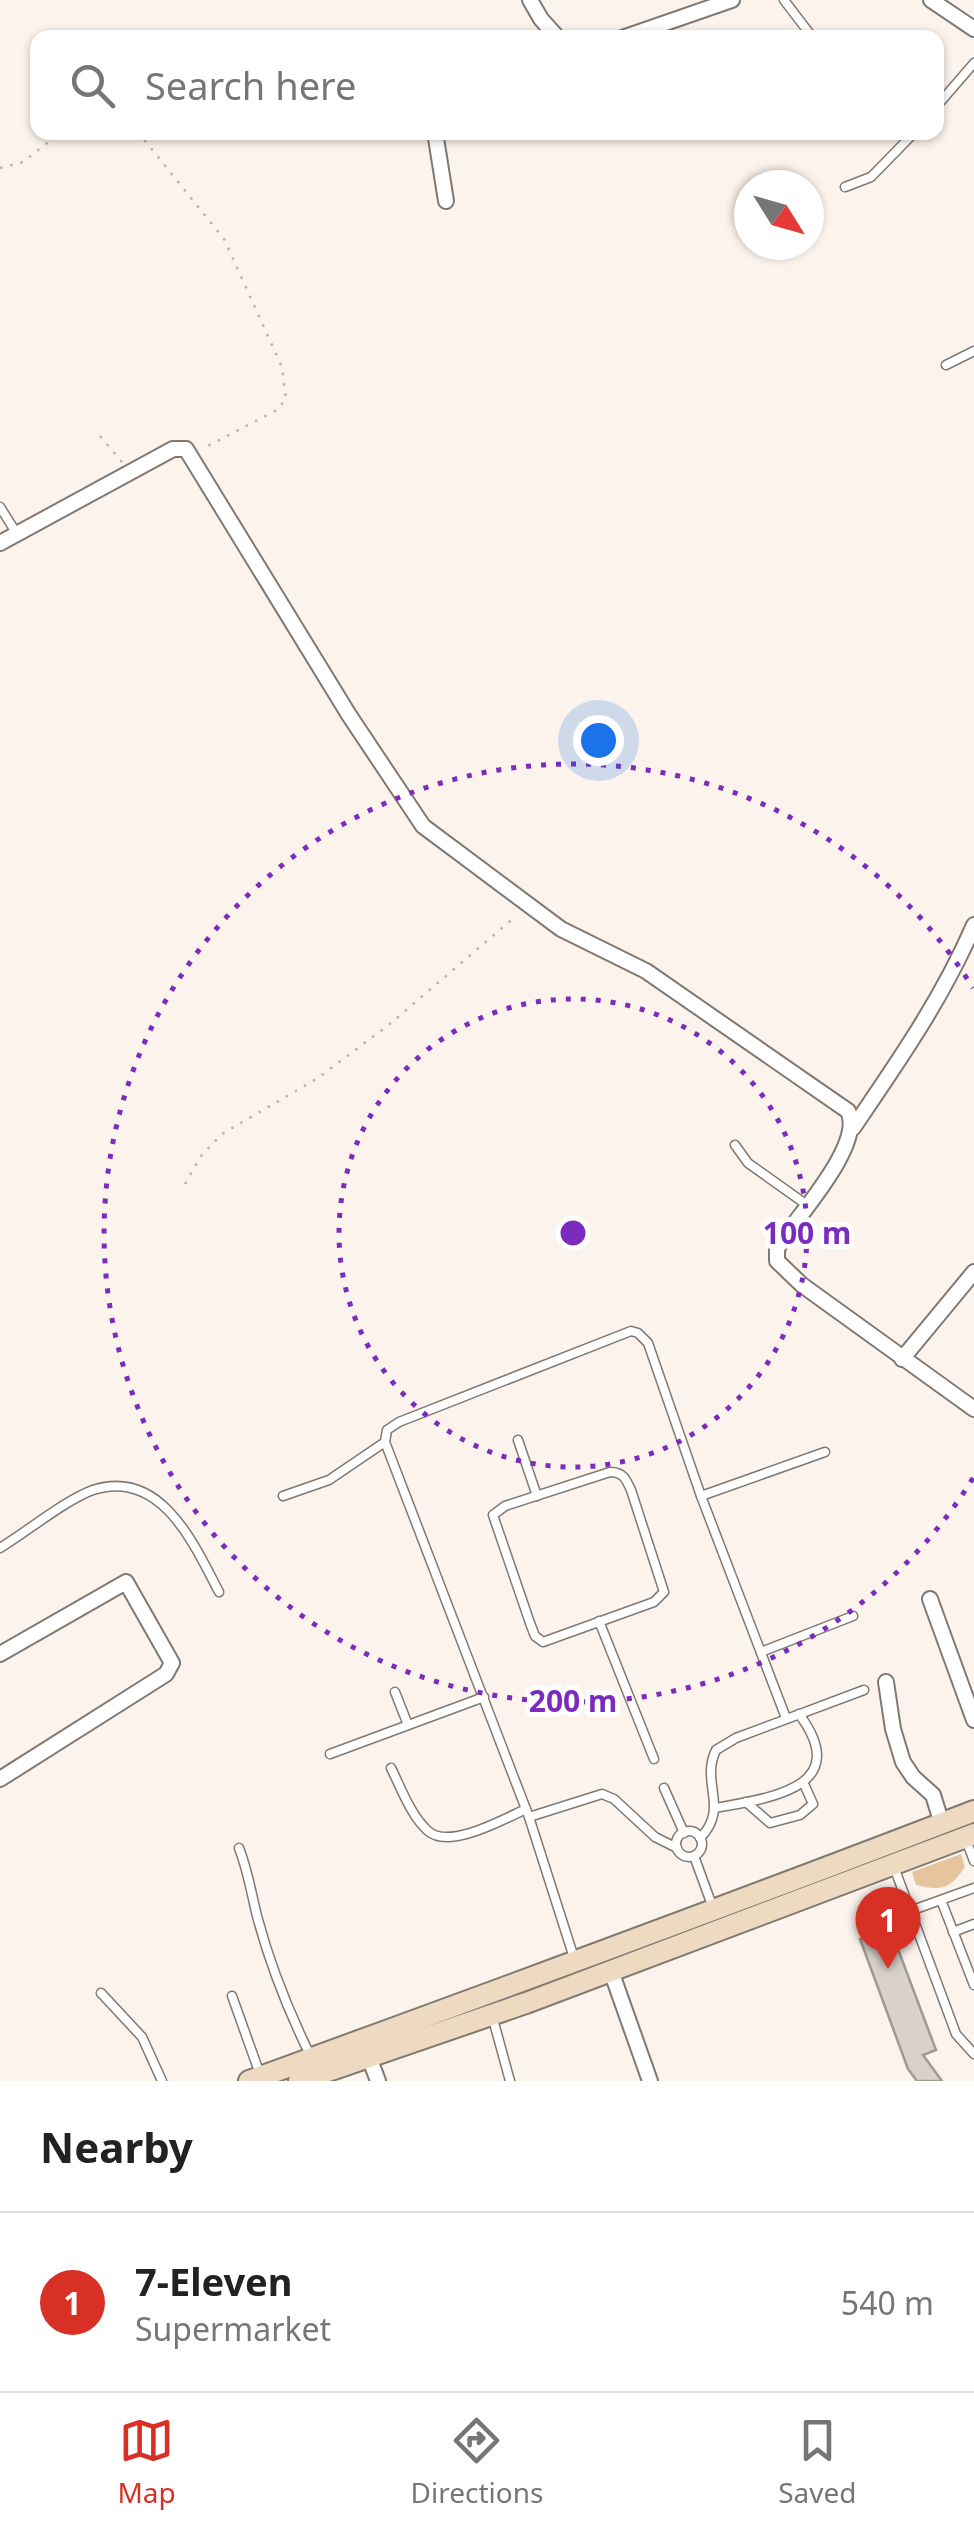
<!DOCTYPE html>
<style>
:root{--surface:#fff;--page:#f6f6f6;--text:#222;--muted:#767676;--line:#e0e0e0;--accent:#d93025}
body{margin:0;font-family:"Noto Sans",sans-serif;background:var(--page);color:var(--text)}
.compass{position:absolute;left:734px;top:170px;width:90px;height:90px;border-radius:50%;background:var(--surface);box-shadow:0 2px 8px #0004;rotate:127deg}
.you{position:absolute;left:598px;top:740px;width:35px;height:35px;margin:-25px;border:8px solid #fff;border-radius:50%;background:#1a73e8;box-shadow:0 0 0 15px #1a73e833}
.badge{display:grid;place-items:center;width:65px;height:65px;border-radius:50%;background:var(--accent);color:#fff;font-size:32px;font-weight:700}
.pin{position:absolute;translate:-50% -82px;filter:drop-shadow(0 2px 5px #0008)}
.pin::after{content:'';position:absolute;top:52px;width:35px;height:30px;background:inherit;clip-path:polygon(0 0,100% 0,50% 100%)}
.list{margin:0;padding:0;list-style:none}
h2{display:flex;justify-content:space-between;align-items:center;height:130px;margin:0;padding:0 40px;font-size:42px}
h2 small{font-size:32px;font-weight:400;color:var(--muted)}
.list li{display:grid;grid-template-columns:65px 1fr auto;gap:30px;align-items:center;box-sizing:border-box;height:180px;padding:0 40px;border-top:2px solid var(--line)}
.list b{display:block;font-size:38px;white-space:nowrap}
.list p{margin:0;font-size:32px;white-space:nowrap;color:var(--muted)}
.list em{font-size:32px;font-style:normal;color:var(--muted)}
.icon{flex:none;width:55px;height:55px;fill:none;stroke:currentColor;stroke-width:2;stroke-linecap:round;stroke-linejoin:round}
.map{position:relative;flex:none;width:974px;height:2081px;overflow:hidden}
.search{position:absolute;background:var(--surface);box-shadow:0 2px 8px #0004;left:30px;right:30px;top:30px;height:110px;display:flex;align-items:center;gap:25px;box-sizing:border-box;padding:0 35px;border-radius:20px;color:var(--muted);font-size:38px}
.sheet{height:310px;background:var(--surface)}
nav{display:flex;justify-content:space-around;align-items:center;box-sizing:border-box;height:140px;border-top:2px solid var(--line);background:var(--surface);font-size:28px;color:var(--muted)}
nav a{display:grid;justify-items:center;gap:5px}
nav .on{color:var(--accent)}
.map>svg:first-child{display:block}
.green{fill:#e6c49e}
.building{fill:#dad2ca;stroke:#a19a92;stroke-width:2.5}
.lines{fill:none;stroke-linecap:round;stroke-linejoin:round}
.service-casing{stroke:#807972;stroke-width:11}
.minor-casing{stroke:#807972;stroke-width:18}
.secondary-casing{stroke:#807972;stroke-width:24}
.path{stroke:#bab3ad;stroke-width:2.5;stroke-dasharray:2.5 8;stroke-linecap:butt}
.service{stroke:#fff;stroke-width:8}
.minor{stroke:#fff;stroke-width:14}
.secondary{stroke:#eedac1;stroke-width:20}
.ring{fill:none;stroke:#7b2cbf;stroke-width:5;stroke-dasharray:5 10}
.centre{fill:#7b2cbf;stroke:#fff;stroke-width:5}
.ring-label{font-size:30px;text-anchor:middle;font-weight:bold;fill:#7b2cbf;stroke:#fff;stroke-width:10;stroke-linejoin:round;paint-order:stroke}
</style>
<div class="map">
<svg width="974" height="2081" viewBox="0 0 974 2081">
<rect width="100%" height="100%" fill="#fcf4ec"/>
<path class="green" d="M961,1854L965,1867C950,1889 942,1891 916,1885L912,1872Z"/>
<polygon class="building" points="890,1928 936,2050 923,2055 942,2081 917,2081 908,2069 860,1939"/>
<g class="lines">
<defs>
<g id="service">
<polyline points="784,0 813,38"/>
<polyline points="936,107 974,63"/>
<polyline points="845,187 871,177 915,132"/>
<polyline points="946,365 974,351"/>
<polyline points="0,507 17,534"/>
<polyline points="735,1145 748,1163 807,1205"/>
<polyline points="518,1440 537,1496"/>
<path d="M610,1472C623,1472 626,1479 631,1490L664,1592L654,1602L543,1642L535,1636L530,1623L493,1515L505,1506Z"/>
<polyline points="283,1496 329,1480 385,1442"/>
<polyline points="701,1496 825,1452"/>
<path d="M0,1548C25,1533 67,1499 93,1490C161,1468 194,1544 219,1592"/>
<polyline points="599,1621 654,1759"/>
<polyline points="761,1652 853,1616"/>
<polyline points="395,1692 408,1725"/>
<polyline points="330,1754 484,1697"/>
<path d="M391,1768C401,1788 411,1816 428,1831C449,1850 504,1819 526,1809"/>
<polyline points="664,1788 684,1833"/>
<polyline points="746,1802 770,1823 800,1815 813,1804 804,1784"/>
<path d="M715,1808C770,1798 854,1788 799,1714"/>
<polyline points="529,1817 602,1794 614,1799 655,1837 677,1848"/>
<circle cx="689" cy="1844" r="13"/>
<polyline points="965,1837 974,1861"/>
<path d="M700,1838C730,1808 700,1783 716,1750L736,1738L864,1690"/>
<path d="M239,1848C248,1871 251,1892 257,1916C270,1965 288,2010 310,2055"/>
<polyline points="694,1856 713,1908"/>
<polyline points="894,1867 956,2034 974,2054"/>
<polyline points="941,1900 974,1985"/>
<polyline points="910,1911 974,1888"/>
<polyline points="953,1932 974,1924"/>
<polyline points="575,1961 529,1817 385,1442 387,1430 399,1422 631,1331 638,1333 648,1343 701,1496 786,1718"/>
<polyline points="101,1993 142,2037 162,2081"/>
<polyline points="232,1996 261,2077"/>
<polyline points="493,2019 510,2081"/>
</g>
<g id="minor">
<polyline points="530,0 541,19 558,38"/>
<polyline points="931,0 974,29"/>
<polyline points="622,38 732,0"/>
<polyline points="435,132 446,201"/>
<path d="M0,543L173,449H186L349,715L423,826L561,929L646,971L848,1111C864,1143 802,1211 783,1239L777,1249V1261L802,1285L974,1409"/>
<path d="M853,1128C898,1062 942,999 974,925"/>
<polyline points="902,1359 974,1272"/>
<polyline points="930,1599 974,1720"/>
<polyline points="0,1654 126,1582 172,1663 166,1674 0,1779"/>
<polyline points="886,1682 893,1729 903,1762 913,1777 933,1795 942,1824"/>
<polyline points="611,1971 650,2081"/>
<polyline points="369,2057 378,2081"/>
</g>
<g id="secondary">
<path d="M249,2081C491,1993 733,1904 974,1811"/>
<polyline points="299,2081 526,2003 974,1834"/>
</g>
</defs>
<use href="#service" class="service-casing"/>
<use href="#minor" class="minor-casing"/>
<use href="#secondary" class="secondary-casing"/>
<g class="path">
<polyline points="138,132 224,239 282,367 286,399 277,410 202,449"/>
<polyline points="0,168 23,162 61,132"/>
<polyline points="100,436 122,462"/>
<polyline points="185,1184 201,1156 222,1134 318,1078 391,1023 516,916"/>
</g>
<use href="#service" class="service"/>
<use href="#minor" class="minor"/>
<use href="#secondary" class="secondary"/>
</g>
<g class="ring">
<circle cx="573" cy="1233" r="234"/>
<path d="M973 1478A469 469 0 1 1 973 988"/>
</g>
<circle cx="573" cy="1233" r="15" class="centre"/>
<g class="ring-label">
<text x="807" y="1244">100 m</text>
<text x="573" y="1712">200 m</text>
</g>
</svg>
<svg class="compass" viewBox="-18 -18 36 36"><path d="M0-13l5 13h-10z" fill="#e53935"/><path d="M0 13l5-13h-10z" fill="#767676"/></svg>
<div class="you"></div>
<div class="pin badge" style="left:888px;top:1969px">1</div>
<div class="search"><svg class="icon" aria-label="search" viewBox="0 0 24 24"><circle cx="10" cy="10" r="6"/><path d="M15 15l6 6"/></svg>Search here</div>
</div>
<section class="sheet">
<h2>Nearby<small></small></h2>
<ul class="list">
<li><span class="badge">1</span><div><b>7-Eleven</b><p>Supermarket</p></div><em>540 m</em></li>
</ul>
</section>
<nav>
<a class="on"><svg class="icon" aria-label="map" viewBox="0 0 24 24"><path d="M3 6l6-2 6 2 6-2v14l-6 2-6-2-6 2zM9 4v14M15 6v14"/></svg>Map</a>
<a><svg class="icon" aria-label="directions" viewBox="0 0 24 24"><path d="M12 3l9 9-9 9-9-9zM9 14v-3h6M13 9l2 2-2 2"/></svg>Directions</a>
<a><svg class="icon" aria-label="saved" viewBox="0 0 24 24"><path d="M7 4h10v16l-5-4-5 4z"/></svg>Saved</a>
</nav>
